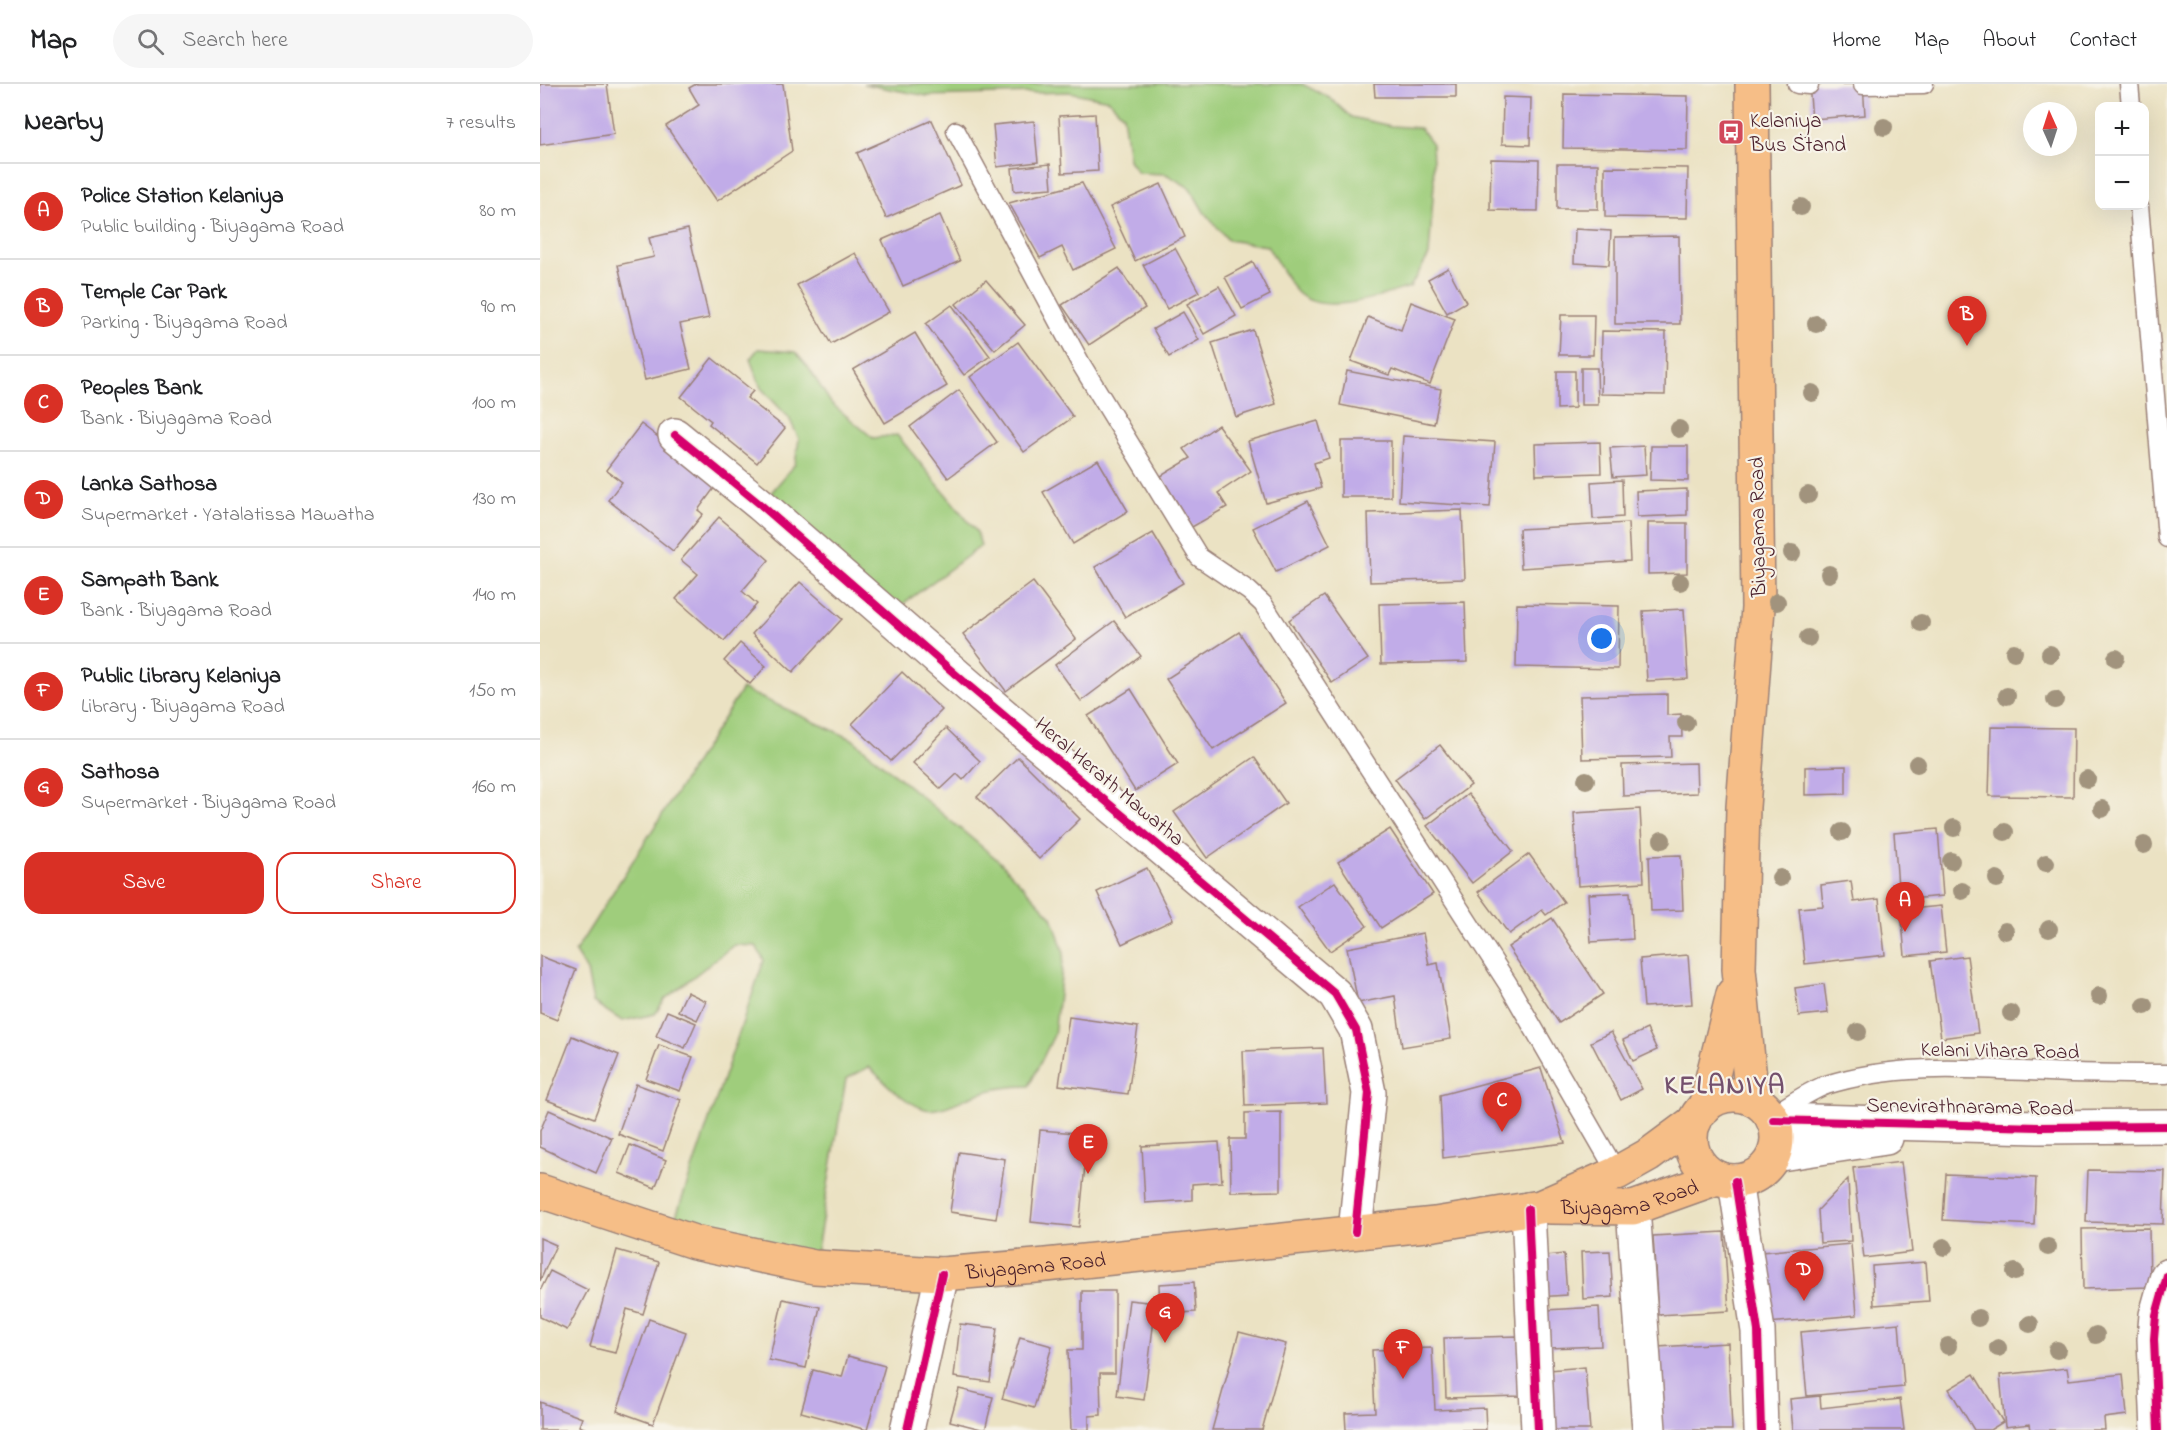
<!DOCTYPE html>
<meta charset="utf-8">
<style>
:root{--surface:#fff;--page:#f6f6f6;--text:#202124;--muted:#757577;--line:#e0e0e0;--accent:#d93025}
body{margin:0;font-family:"Indie Flower",sans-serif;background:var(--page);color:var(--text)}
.controls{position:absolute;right:18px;top:18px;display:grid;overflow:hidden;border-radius:12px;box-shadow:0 6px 24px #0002}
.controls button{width:54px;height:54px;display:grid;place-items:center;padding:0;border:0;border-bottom:2px solid var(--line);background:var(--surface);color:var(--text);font:30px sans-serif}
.compass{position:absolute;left:1483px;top:18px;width:54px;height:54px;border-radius:50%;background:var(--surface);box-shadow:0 6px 24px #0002;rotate:357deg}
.you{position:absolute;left:1062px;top:555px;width:21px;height:21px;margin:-15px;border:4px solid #fff;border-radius:50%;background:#1a73e8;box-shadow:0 0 0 9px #1a73e833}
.badge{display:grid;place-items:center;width:39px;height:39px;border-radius:50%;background:var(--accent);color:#fff;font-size:20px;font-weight:700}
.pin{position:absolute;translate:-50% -50px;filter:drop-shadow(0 2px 3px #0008)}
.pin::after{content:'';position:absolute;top:32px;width:21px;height:18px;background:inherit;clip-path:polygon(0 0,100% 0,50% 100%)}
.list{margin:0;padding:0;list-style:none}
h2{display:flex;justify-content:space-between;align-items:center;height:78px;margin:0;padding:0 24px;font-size:26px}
h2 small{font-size:20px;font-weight:400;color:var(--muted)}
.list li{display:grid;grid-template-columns:39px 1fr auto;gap:18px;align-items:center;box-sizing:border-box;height:96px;padding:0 24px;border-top:2px solid var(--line)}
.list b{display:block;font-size:22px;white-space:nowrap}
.list p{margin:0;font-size:20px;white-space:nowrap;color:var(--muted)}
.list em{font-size:20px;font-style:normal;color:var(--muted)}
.actions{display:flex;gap:12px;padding:18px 24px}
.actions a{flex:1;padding:14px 0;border:2px solid var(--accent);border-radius:18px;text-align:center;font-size:21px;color:var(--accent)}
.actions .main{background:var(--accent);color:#fff}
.icon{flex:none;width:33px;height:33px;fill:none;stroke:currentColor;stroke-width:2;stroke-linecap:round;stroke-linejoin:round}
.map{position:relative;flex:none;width:1627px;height:1346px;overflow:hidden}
header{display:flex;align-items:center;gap:36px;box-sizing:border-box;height:84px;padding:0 30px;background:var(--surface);border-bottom:2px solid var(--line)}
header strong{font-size:28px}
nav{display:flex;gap:33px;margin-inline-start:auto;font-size:21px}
.search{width:420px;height:54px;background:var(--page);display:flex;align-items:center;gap:15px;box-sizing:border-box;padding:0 21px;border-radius:33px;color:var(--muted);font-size:22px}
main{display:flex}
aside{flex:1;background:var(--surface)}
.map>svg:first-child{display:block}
.green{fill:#9fcd7c;stroke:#747654;stroke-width:1.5}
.building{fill:#c1ace8}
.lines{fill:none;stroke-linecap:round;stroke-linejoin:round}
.service-casing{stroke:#9a8077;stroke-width:21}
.minor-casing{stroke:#9a8077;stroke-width:36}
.tertiary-casing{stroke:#9a8077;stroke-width:36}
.primary-casing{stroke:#9a8077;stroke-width:36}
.service{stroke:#fff;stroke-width:18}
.minor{stroke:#fff;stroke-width:33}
.tertiary{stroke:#fff;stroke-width:33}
.primary{stroke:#f6be87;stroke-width:33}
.cycleway-casing{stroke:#f7f3e8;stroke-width:11}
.cycleway{stroke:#d6006c;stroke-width:8}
.tree{fill:#a1937d}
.labels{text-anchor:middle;stroke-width:4.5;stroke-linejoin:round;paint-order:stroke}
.poi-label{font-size:21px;fill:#4a1f2b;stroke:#f7f3e8;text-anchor:start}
.street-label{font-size:21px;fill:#4a1f2b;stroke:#f7f3e8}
.district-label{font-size:27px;font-weight:bold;letter-spacing:1.5px;fill:#74506d;stroke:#f7f3e8}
</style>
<header>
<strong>Map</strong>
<div class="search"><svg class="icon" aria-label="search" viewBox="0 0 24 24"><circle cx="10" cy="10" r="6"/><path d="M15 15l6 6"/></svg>Search here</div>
<nav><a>Home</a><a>Map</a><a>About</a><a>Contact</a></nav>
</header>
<main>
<aside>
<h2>Nearby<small>7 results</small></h2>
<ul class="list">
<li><span class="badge">A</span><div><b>Police Station Kelaniya</b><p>Public building · Biyagama Road</p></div><em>80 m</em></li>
<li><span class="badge">B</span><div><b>Temple Car Park</b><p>Parking · Biyagama Road</p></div><em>90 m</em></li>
<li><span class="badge">C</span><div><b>Peoples Bank</b><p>Bank · Biyagama Road</p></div><em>100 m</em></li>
<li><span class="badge">D</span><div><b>Lanka Sathosa</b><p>Supermarket · Yatalatissa Mawatha</p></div><em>130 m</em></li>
<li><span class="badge">E</span><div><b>Sampath Bank</b><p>Bank · Biyagama Road</p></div><em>140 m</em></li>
<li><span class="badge">F</span><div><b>Public Library Kelaniya</b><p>Library · Biyagama Road</p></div><em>150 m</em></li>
<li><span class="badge">G</span><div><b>Sathosa</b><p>Supermarket · Biyagama Road</p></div><em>160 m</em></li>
</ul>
<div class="actions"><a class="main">Save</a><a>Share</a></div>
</aside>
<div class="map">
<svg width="1627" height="1346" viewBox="0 0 1627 1346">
<rect width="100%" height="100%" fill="#f7f3e8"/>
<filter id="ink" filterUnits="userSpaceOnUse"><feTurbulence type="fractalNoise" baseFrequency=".0167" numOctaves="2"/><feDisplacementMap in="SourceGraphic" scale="12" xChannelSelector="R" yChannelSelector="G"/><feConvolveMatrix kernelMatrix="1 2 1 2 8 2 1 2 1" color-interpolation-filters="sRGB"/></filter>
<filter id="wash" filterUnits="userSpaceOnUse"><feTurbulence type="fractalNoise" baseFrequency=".008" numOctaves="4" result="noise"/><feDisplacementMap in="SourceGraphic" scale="24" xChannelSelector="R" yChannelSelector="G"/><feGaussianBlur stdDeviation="1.35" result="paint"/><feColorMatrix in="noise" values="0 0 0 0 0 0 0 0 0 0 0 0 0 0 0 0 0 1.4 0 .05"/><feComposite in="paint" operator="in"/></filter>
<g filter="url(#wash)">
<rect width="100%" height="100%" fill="#ebe2c3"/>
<g class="green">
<path d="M323,0H762L790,14L811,33L851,42L880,44L892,60L894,99L889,171L870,203C840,212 785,233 758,209C750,202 734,172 727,162L688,156L664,128L650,104L626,90L598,89L589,76L583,31L569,16L529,8L387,12Z"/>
<polygon points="218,265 255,268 268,283 291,319 333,354 357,351 437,448 441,462 348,531 221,421 255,380 259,355 249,334 221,304 210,275"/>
<path d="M202,605L312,655L459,777L512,833L524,869L514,951L489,1002C472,1002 455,1004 438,1010C424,1014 400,1029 385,1025C365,1019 343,997 329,983L306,995L274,1183L130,1150L224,876L216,862L194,861L125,915L115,930L82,937L53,918L47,887L35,868Z"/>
</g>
<g id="blocks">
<g class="building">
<polygon points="0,0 67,0 74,50 0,61"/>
<polygon points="156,0 243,0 252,67 177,117 126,42 159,21 149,4"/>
<polygon points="834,0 916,0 916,13 835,13"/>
<polygon points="1269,0 1323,0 1325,31 1272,35"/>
<polygon points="1024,10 1148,12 1147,66 1023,64"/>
<polygon points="963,13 991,14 990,61 962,60"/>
<polygon points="555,30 558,87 522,89 519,32"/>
<polygon points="392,36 421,101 346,134 317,69"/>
<polygon points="494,37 498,78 457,83 453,41"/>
<polygon points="951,75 999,76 998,127 950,126"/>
<polygon points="510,80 512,104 474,107 472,84"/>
<rect x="1017" y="80" width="41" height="45"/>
<polygon points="1065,83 1148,84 1147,134 1065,133"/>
<polygon points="542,99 576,165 533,186 522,163 500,174 469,119"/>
<polygon points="621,100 645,153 595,177 570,123"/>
<polygon points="400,131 420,177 363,202 342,156"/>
<polygon points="148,145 169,234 140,240 151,285 105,296 78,181 114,173 109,154"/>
<polygon points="1035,145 1071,147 1069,181 1034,179"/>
<polygon points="1139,152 1140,240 1075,240 1075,153"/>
<polygon points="635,164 659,208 627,225 603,181"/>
<polygon points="315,169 349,228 291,260 257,201"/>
<polygon points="713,178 730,211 702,225 685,193"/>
<polygon points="579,184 605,224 549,261 522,221"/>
<polygon points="908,184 926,218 907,229 888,195"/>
<polygon points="446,196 485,241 455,266 416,220"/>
<polygon points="679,202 696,232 664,250 647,220"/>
<polygon points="871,218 915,235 890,300 852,285 849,291 811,277 828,233 861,246"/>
<polygon points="412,221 450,272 424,291 386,240"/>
<polygon points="643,228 659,256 629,273 613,245"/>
<polygon points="1021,231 1054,231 1053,271 1019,271"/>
<polygon points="713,246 736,320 696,333 672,259"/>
<polygon points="1062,247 1126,248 1125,311 1061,310"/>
<polygon points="375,249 407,302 345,339 313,286"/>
<polygon points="478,258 533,333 484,368 430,293"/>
<polygon points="172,274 213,307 207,314 245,344 217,379 169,340 171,337 141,313"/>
<polygon points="1041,284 1057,284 1058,321 1041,321"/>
<polygon points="807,287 901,305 894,340 800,321"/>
<polygon points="1017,287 1035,287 1035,324 1017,325"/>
<polygon points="419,306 457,358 408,394 370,343"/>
<polygon points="778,337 789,374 774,379 781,404 726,419 708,357"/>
<polygon points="101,340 178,399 158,426 163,430 133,467 68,416 82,398 66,386"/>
<polygon points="678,341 711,387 678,409 687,423 652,443 621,392 651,374 644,365"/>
<polygon points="863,352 955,358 950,423 859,417"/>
<rect x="801" y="357" width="50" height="56"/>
<polygon points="1060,358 1061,389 996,391 995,360"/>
<polygon points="1104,362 1106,391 1073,393 1070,364"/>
<polygon points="1111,362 1148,362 1148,397 1110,396"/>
<polygon points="558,376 588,427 533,460 503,408"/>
<polygon points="1082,396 1083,433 1053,435 1051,398"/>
<polygon points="1147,405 1147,431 1097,433 1096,407"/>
<polygon points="768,417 790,461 736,488 713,444"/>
<polygon points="922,426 925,495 830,498 828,429"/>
<polygon points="179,433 229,476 202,507 217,520 184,557 136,515 158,490 141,476"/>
<polygon points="1088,439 1090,477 981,484 979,445"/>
<polygon points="1108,439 1147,439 1147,489 1108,490"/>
<polygon points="613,449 643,499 585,533 555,483"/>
<polygon points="260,498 302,535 253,588 212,550"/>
<polygon points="493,498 536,555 466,607 423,550"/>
<polygon points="784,512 828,575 792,599 749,536"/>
<polygon points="925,518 927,578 841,580 839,520"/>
<polygon points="977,520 1079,522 1078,585 976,583"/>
<polygon points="1144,525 1148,595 1107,597 1103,527"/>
<polygon points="574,537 601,572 541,617 515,581"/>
<polygon points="699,548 746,619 673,666 626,595"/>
<polygon points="200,559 226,582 210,600 184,577"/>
<polygon points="362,588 402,626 351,677 312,640"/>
<polygon points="591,605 638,680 595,707 548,632"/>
<polygon points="1127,610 1127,631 1141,630 1142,653 1130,653 1131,673 1042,675 1040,612"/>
<polygon points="1451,643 1534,644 1533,713 1449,712"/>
<polygon points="406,644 440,677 423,696 417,690 401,705 373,679"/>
<polygon points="900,661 931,701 885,735 855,695"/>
<polygon points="478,673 540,735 499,775 437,713"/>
<polygon points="714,673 746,719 667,774 634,728"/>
<polygon points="1156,679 1157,709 1083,712 1082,681"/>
<polygon points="1306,682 1306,710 1265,711 1265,683"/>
<polygon points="928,710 973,767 932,799 887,742"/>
<polygon points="1100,725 1104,798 1038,802 1034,729"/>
<polygon points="850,745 893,810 841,844 798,778"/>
<polygon points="1398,745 1403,812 1359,816 1354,749"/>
<polygon points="989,770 1024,818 1006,831 1002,826 969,850 938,808"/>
<polygon points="1141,771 1143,826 1111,827 1109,772"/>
<polygon points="607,784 633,836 582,860 557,808"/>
<polygon points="1311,797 1314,818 1339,815 1345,871 1265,880 1259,824 1283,822 1281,801"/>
<polygon points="795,798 827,842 790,867 758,823"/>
<polygon points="1090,808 1093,855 1051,858 1048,810"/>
<polygon points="1401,822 1406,868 1365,872 1361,826"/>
<polygon points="1012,834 1063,910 1019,939 968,863"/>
<polygon points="883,849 889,881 898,879 911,955 862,963 855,912 818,919 807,864"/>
<polygon points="1148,871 1152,920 1104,923 1100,875"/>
<polygon points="0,872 36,886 17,936 0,929"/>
<polygon points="1427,872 1438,949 1401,954 1390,877"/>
<polygon points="1284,900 1288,929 1259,932 1255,904"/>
<polygon points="147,908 166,917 157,936 138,927"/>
<polygon points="127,927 156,939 145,964 116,952"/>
<polygon points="529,933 598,943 588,1010 519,1001"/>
<polygon points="1107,945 1117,966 1093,977 1083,956"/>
<polygon points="1071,948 1102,1005 1081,1016 1051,958"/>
<polygon points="32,952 79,971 54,1034 7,1016"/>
<polygon points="119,961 153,973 140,1007 106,995"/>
<polygon points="783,964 786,1019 705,1022 703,967"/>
<polygon points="1001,984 1025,1059 903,1074 900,1011"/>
<polygon points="96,1000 141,1016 123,1067 78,1050"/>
<polygon points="9,1026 72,1054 56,1089 0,1063 0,1047"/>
<polygon points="741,1028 741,1107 691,1108 690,1055 705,1055 705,1029"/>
<polygon points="500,1046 548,1050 539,1143 491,1138"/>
<polygon points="679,1058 682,1098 652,1100 652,1116 605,1119 602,1062"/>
<polygon points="90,1061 126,1076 115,1104 79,1089"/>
<polygon points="419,1068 465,1075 456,1135 410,1128"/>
<polygon points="1361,1078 1372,1168 1324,1174 1313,1084"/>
<polygon points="1548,1086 1625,1087 1623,1140 1546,1138"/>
<polygon points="1406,1090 1496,1094 1494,1141 1403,1136"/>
<polygon points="1308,1095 1311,1157 1280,1159 1278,1126"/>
<polygon points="1609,1144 1610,1203 1543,1205 1542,1145"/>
<polygon points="1184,1148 1189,1227 1118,1231 1113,1152"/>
<polygon points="0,1154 16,1161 0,1197"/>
<polygon points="1311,1160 1317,1231 1228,1239 1221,1168"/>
<polygon points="77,1166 119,1178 103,1230 87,1225 75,1269 50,1263"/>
<polygon points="1070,1167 1073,1213 1043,1215 1041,1168"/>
<polygon points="1024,1170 1027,1211 998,1213 995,1173"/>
<polygon points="1386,1178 1389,1217 1334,1221 1332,1182"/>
<polygon points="10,1187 48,1206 27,1246 0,1233 0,1207"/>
<polygon points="654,1198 656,1228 620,1230 619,1200"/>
<polygon points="542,1207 575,1207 575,1289 560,1289 561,1331 549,1332 549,1346 531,1346 528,1266 542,1266"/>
<polygon points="243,1215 280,1223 266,1284 229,1276"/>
<polygon points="589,1216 616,1219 604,1316 577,1312"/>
<polygon points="1059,1223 1061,1262 1009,1264 1006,1226"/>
<polygon points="109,1235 146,1248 113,1340 77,1327"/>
<polygon points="1359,1239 1364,1303 1267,1312 1261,1248"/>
<polygon points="420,1240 457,1244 450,1298 414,1293"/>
<polygon points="699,1248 746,1260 722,1346 672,1346"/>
<polygon points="979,1252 981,1312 906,1314 904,1254"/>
<polygon points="480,1253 512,1262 494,1324 462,1315"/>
<polygon points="1188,1259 1192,1346 1122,1346 1117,1263"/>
<polygon points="892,1264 895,1326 945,1324 946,1346 806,1346 805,1329 835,1328 832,1266"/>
<polygon points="308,1272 345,1282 327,1346 261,1328 273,1286 302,1293"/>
<polygon points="1045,1283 1050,1346 1002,1346 997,1287"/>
<polygon points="1527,1284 1529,1296 1583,1290 1587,1331 1564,1334 1565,1346 1491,1346 1490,1340 1465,1343 1460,1291"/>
<polygon points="1434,1290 1463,1338 1450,1346 1434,1346 1409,1305"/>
<polygon points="419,1305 453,1313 445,1346 410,1337"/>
<polygon points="1280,1312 1281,1324 1360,1315 1364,1346 1253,1346 1250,1315"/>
<polygon points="0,1318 42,1334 39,1342 49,1346 0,1346"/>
</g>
</g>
</g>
<g filter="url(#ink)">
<use href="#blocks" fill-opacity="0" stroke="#9a8077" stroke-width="1.5"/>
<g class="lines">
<defs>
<g id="service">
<polyline points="1257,0 1269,1"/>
<polyline points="1589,0 1591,22"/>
<polyline points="1323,1 1384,0"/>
<polyline points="416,47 541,280 659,473 709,507 723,520 968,900 1077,1089"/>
<polyline points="1599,122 1627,454"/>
<path d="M1231,1032C1248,1022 1267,1008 1286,1001C1358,978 1435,985 1508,988C1548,990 1587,990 1627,990"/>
</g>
<g id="minor">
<polyline points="135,351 221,421 429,602 795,910 816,946 829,1009 815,1148"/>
<polyline points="1195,1097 1218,1247 1221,1346"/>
<polyline points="1093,1124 1109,1346"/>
<polyline points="988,1125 998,1346"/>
<polyline points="367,1346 402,1190"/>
<polyline points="1618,1346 1614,1255 1616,1231 1627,1192"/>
</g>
<g id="tertiary">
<polyline points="1233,1036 1498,1043 1627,1042"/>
<polyline points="1234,1071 1346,1054"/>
</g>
<g id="primary">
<circle cx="1194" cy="1054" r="43"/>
<polyline points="1212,1015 1199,885 1203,723 1218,524 1212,0"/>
<polyline points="1165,1023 1193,910"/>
<path id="s1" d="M0,1107L154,1158L274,1183L402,1190L496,1182L895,1140L988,1125L1000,1123L1077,1089L1109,1071L1155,1037"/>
<path id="s2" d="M1010,1123L1093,1124L1177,1094"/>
</g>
</defs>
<use href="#service" class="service-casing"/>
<use href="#minor" class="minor-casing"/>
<use href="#tertiary" class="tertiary-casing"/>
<use href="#primary" class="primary-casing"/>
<use href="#service" class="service"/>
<use href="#minor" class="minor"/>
<use href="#tertiary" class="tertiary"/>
<use href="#primary" class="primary"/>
<defs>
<g id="cycleway">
<polyline points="135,351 221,421 429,602 795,910 816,946 829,1009 815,1148"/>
<polyline points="1233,1036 1498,1043 1627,1042"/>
<polyline points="1195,1097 1218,1247 1221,1346"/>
<polyline points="988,1125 998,1346"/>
<polyline points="367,1346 402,1190"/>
<polyline points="1618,1346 1614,1255 1616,1231 1627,1192"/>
</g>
</defs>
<use href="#cycleway" class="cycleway-casing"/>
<use href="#cycleway" class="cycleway"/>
</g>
<g class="tree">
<circle cx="1344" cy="43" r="9"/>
<circle cx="1261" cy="123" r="9"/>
<circle cx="1276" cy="240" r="9"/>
<circle cx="1272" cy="309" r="9"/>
<circle cx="1139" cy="345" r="9"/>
<circle cx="1268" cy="411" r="9"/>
<circle cx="1252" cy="469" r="9"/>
<circle cx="1289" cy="490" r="9"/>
<circle cx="1140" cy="498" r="9"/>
<circle cx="1237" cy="518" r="9"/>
<circle cx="1381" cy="539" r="9"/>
<circle cx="1268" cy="554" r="9"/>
<circle cx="1474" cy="568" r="9"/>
<circle cx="1510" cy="570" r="9"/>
<circle cx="1576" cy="574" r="9"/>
<circle cx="1467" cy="612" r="9"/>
<circle cx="1515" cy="616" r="9"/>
<circle cx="1146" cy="639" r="9"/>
<circle cx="1377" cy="680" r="9"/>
<circle cx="1547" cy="695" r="9"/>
<circle cx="1046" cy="696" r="9"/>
<circle cx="1562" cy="725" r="9"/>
<circle cx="1414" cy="744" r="9"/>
<circle cx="1302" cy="748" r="9"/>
<circle cx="1465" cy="748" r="9"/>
<circle cx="1122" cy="756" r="9"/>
<circle cx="1604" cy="761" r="9"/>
<circle cx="1411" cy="777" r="9"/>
<circle cx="1506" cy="779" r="9"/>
<circle cx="1240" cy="794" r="9"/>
<circle cx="1457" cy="795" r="9"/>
<circle cx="1422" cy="807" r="9"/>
<circle cx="1509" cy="845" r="9"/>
<circle cx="1465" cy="847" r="9"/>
<circle cx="1559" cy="912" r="9"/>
<circle cx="1605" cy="922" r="9"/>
<circle cx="1471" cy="929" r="9"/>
<circle cx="1318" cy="948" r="9"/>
<circle cx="1404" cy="1163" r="9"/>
<circle cx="1508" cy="1163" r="9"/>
<circle cx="1475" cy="1188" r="9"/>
<circle cx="1438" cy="1234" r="9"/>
<circle cx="1490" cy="1240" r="9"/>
<circle cx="1556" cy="1251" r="9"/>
<circle cx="1408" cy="1262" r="9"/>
<circle cx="1458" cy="1264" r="9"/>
<circle cx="1517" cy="1266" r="9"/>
</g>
</g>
<defs>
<symbol id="bus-square" viewBox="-11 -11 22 22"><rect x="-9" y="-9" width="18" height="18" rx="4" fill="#d1495b" stroke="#f7f3e8"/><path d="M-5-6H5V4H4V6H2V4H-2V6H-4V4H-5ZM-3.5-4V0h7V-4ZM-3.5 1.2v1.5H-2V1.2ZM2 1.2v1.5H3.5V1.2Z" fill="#fff"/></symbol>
</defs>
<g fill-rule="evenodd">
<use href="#bus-square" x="1176" y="33" width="30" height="30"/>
</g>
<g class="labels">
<g class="poi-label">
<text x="1210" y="43">Kelaniya<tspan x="1210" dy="24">Bus Stand</tspan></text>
</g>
<g class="street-label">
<text transform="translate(1217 443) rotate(-91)" y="7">Biyagama Road</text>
<text transform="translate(570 697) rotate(40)" y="7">Heral Herath Mawatha</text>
<text transform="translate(1460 966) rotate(1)" y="7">Kelani Vihara Road</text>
<text transform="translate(1430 1022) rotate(1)" y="7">Senevirathnarama Road</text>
<text dy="7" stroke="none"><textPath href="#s2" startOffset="81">Biyagama Road</textPath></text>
<text dy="7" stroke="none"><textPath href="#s1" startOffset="507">Biyagama Road</textPath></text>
</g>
<g class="district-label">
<text x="1185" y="1009">KELANIYA</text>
</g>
</g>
</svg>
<div class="controls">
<button>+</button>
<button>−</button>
</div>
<svg class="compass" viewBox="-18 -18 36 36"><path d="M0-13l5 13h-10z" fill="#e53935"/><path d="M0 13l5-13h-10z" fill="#757577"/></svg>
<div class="you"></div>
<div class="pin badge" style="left:1365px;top:848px">A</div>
<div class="pin badge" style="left:1427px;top:262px">B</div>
<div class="pin badge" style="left:962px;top:1048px">C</div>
<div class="pin badge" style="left:1264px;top:1217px">D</div>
<div class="pin badge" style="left:548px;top:1090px">E</div>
<div class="pin badge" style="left:863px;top:1295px">F</div>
<div class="pin badge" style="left:625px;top:1259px">G</div>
</div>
</main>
